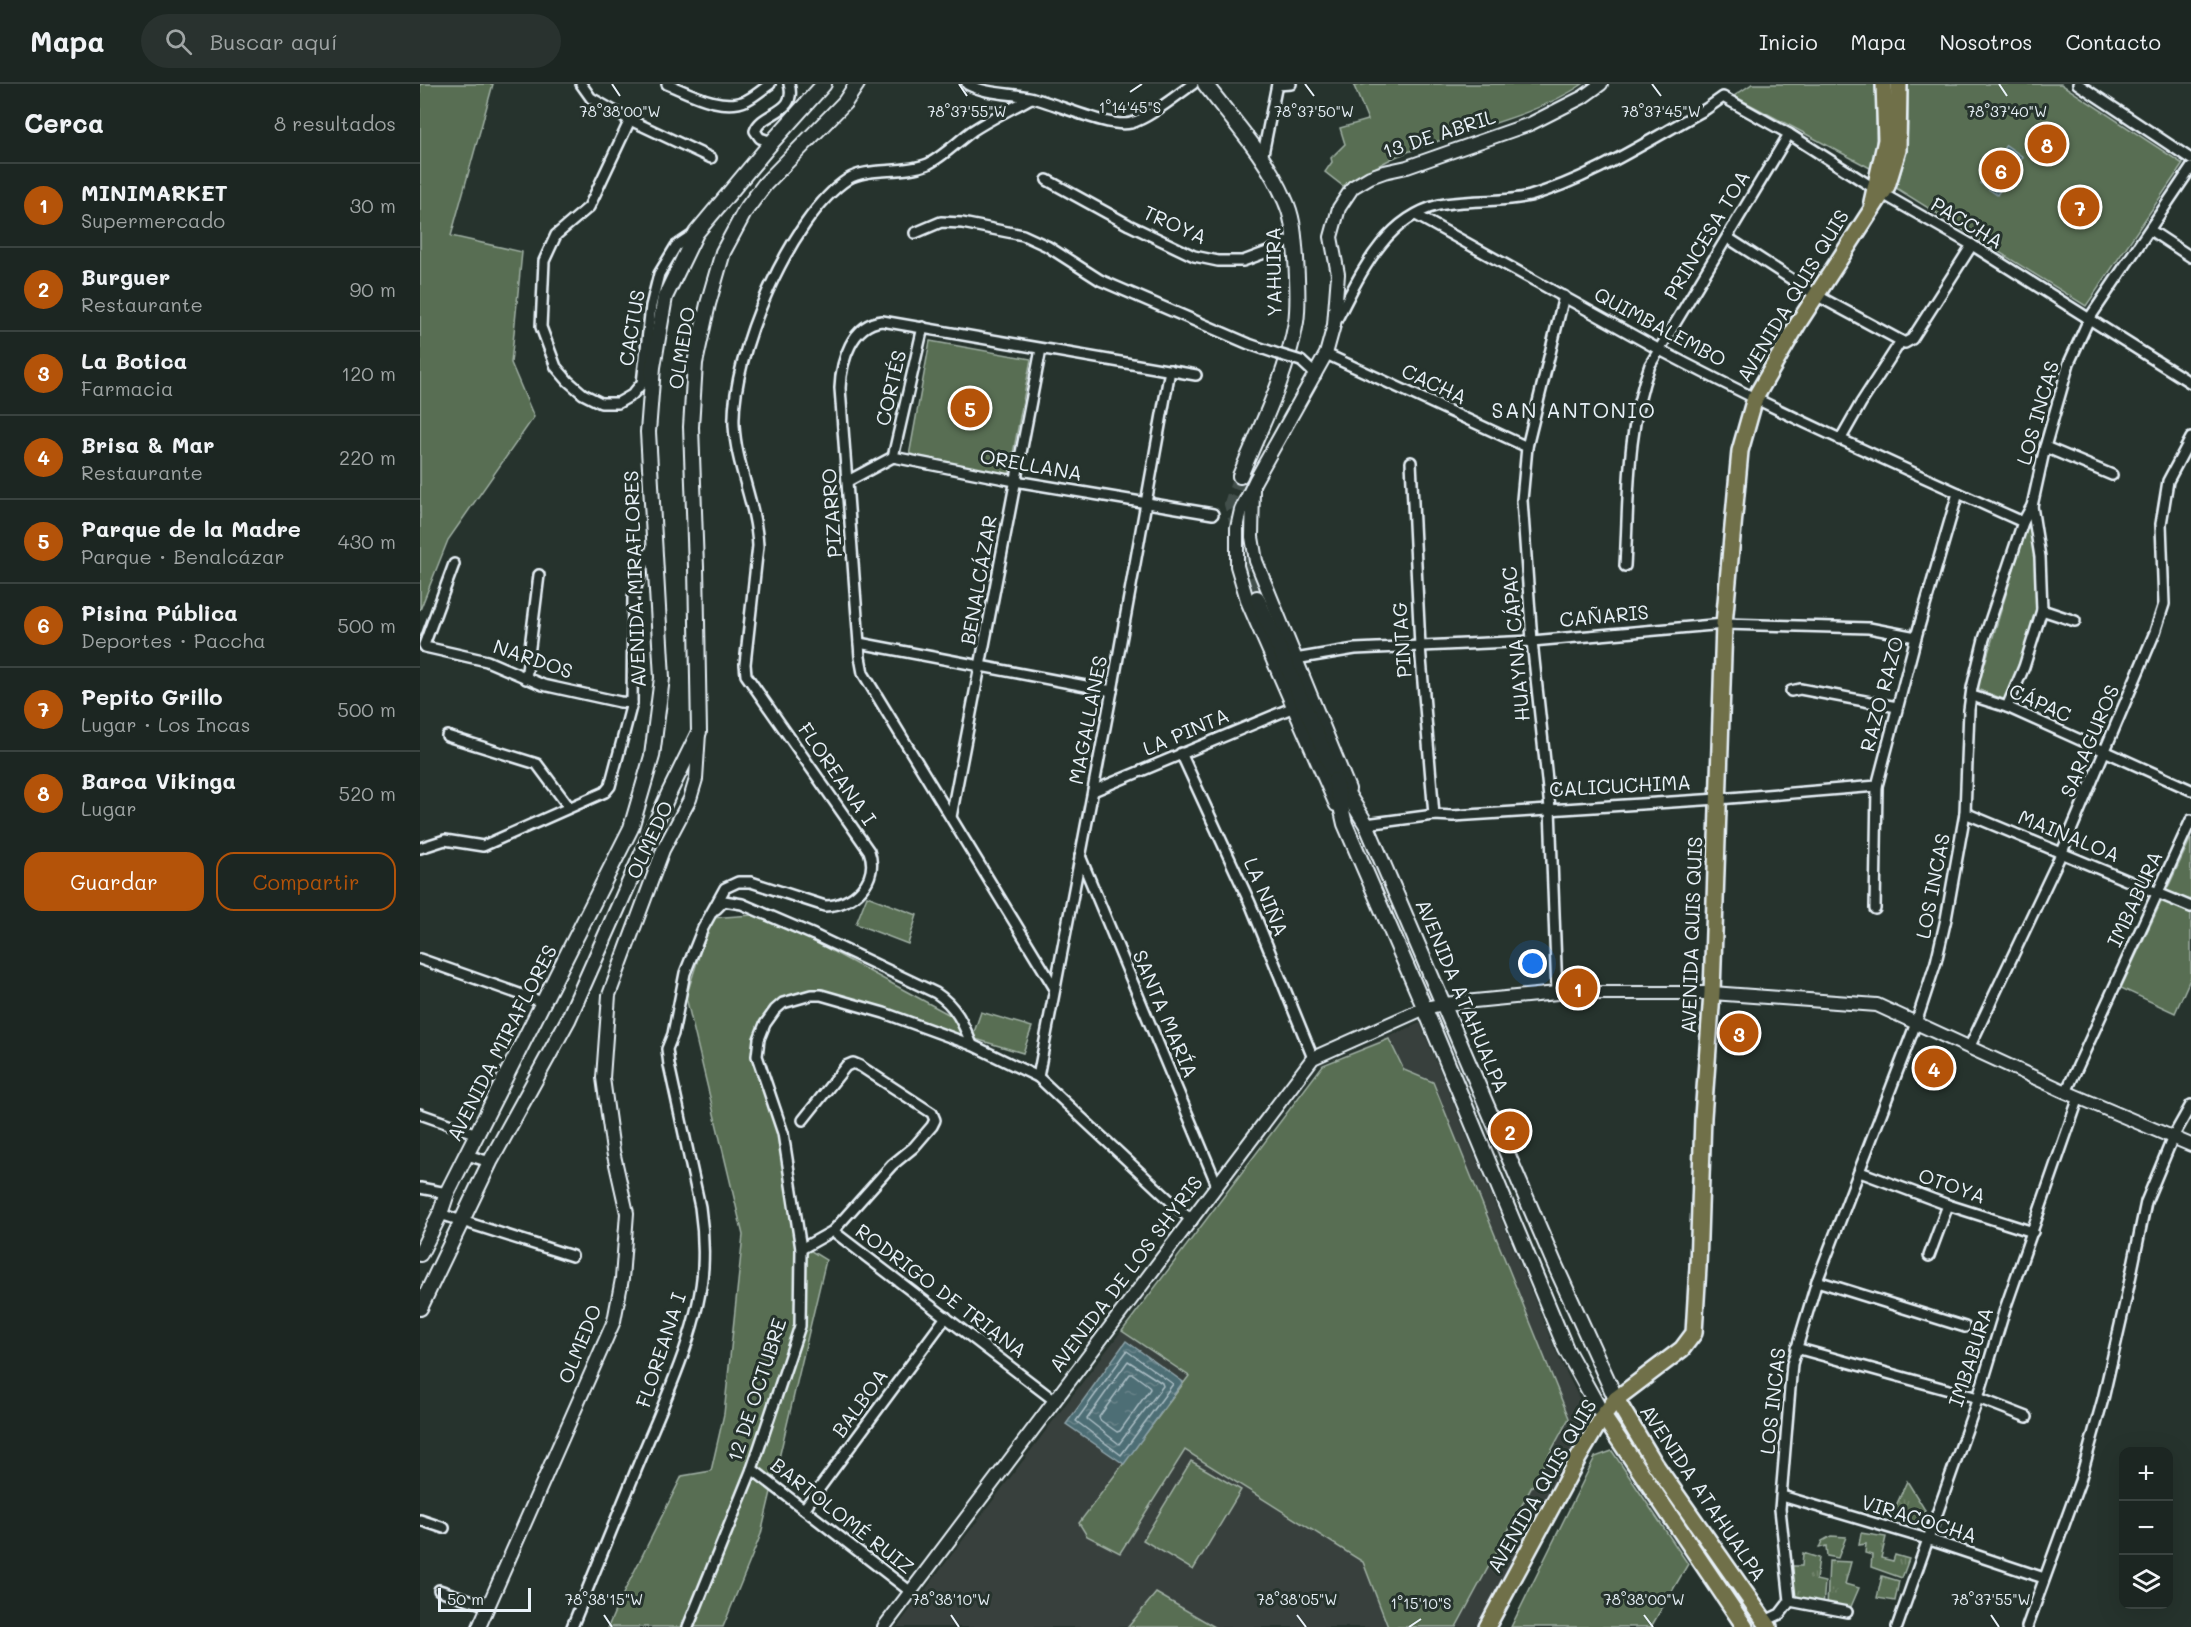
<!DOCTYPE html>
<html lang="es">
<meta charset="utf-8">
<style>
:root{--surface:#1c2622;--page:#29322f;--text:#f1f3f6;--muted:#a0a5a5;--line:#3a4340;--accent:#b45309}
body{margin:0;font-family:Mali,sans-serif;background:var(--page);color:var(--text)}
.controls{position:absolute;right:18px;bottom:18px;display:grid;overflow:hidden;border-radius:12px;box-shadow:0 6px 24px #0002}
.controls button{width:54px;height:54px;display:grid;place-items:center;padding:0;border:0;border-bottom:2px solid var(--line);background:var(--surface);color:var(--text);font:30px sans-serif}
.scale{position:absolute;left:18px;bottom:15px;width:93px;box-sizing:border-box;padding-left:6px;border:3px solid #e8f1f8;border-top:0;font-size:16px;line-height:21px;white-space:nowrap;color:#e8f1f8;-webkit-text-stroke:4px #26332d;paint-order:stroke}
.you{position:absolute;left:1113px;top:880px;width:21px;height:21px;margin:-15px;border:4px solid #fff;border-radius:50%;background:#1a73e8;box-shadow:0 0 0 9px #1a73e833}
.badge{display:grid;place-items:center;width:39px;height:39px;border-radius:50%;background:var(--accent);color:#fff;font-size:20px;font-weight:700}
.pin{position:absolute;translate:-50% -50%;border:3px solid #fff;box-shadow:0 2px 6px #0006}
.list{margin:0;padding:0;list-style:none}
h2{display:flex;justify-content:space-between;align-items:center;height:78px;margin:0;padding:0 24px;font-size:26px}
h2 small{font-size:20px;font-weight:400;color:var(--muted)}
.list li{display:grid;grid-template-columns:39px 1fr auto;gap:18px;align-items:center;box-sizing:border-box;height:84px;padding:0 24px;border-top:2px solid var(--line)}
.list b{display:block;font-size:22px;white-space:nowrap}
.list p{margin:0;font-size:20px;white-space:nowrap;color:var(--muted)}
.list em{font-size:20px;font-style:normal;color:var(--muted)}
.actions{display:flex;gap:12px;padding:18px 24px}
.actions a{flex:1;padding:14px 0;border:2px solid var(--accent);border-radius:18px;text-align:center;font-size:21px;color:var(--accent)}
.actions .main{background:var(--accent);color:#fff}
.icon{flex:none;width:33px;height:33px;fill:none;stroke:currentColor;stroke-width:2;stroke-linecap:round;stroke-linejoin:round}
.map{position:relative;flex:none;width:1771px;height:1543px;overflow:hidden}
header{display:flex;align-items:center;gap:36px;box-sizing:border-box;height:84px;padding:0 30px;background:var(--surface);border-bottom:2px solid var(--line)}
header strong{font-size:28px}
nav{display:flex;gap:33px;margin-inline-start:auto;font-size:21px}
.search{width:420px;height:54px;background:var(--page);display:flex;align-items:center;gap:15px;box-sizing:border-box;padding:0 21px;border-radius:33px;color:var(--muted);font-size:22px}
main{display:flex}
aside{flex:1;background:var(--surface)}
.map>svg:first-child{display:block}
.built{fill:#39403d}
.grass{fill:url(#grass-tufts);stroke:#a0b0a5;stroke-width:1.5}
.park{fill:#586e52;stroke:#a0b0a5;stroke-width:1.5}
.water{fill:url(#water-ripples);stroke:#8ca2a9;stroke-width:1.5}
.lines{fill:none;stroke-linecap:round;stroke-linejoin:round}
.shore{stroke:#aabdc4;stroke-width:1.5}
.secondary-tunnel{stroke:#43504b;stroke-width:14;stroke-dasharray:14 7;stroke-linecap:butt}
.minor-casing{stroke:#e8f1f8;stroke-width:14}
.tertiary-casing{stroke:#e8f1f8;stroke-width:16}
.secondary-casing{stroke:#e8f1f8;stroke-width:18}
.primary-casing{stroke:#e8f1f8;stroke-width:20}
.minor{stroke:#26332d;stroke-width:9}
.tertiary{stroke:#26332d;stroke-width:12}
.secondary{stroke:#26332d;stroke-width:14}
.primary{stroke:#70704a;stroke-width:15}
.minor-bridge-casing{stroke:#e8f1f8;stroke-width:14;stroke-linecap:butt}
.minor-bridge{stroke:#26332d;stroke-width:9}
.ticks{fill:none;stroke:#e8f1f8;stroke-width:2}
.labels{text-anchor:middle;stroke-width:6;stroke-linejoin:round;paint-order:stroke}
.street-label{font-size:20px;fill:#e8f1f8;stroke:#26332d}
.neighbourhood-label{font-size:21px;letter-spacing:1.5px;fill:#e8f1f8;stroke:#26332d}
.ticks-label{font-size:15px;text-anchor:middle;fill:#e8f1f8;stroke:#26332d;stroke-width:6;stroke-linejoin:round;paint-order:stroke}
</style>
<header>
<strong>Mapa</strong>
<div class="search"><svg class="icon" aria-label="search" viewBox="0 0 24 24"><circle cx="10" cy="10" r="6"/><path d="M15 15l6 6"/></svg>Buscar aquí</div>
<nav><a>Inicio</a><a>Mapa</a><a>Nosotros</a><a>Contacto</a></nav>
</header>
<main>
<aside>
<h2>Cerca<small>8 resultados</small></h2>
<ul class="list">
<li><span class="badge">1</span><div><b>MINIMARKET</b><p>Supermercado</p></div><em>30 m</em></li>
<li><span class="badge">2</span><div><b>Burguer</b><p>Restaurante</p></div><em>90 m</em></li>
<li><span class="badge">3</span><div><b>La Botica</b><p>Farmacia</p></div><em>120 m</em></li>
<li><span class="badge">4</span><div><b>Brisa &amp; Mar</b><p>Restaurante</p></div><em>220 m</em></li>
<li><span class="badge">5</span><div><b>Parque de la Madre</b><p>Parque · Benalcázar</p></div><em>430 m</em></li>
<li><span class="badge">6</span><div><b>Pisina Pública</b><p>Deportes · Paccha</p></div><em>500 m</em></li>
<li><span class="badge">7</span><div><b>Pepito Grillo</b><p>Lugar · Los Incas</p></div><em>500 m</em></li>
<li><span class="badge">8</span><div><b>Barca Vikinga</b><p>Lugar</p></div><em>520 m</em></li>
</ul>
<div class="actions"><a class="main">Guardar</a><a>Compartir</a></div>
</aside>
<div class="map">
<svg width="1771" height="1543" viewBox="0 0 1771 1543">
<defs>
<pattern id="grass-tufts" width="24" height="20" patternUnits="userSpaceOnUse" patternTransform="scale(1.5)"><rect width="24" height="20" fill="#586e52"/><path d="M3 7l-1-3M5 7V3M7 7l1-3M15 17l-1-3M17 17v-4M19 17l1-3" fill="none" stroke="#70836c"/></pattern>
<pattern id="water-ripples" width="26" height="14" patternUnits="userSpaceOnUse" patternTransform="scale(1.5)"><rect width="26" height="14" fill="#4e6e75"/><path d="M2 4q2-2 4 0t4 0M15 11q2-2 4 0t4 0" fill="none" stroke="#688389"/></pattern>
</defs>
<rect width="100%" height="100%" fill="#26332d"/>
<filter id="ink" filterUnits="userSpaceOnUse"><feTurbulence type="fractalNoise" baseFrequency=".0167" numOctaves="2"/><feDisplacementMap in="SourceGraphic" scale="12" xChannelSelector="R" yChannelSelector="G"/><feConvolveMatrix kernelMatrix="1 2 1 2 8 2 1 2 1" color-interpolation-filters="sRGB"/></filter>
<g filter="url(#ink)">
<polygon class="built" points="1000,939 1137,1270 1169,1334 1056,1543 477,1543 903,981"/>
<g class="grass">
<polygon points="1487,1397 1505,1426 1501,1441 1471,1433"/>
<polygon points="1441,1449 1466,1453 1461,1474 1473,1477 1475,1471 1489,1475 1482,1494 1451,1483 1452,1471 1445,1469 1446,1460 1439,1461"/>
<polygon points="1411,1452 1426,1453 1418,1474 1407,1472 1406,1462 1399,1464 1402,1457"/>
<polygon points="1383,1469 1399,1474 1396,1496 1405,1498 1403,1523 1374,1520 1368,1482 1382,1482"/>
<polygon points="1409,1477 1431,1478 1425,1500 1439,1504 1430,1525 1407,1523"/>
<polygon points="1462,1492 1479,1497 1475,1517 1457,1514"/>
</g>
<g class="park">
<polygon points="0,0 73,0 31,152 102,168 91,279 114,333 28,456 0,526"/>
<path d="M948,0H1163C1106,38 1032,47 971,75C955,83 939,93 923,102L905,88L912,78L911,74L925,60L920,44L948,36L934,2Z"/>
<polygon points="1332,0 1456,0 1456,65 1452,85 1314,12"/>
<path d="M1488,0H1641L1763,80L1666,222L1476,104C1490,65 1488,40 1488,0Z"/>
<polygon points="510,257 611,275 589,391 489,372"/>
<polygon points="1618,430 1628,522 1594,619 1557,605 1606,445"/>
<polygon points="1771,754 1771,893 1755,929 1701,904"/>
<polygon points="447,812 497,831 488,860 436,840"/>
<polygon points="332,831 386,853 530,931 539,938 545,952 441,920 403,906 388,906 361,915 336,949 336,970 361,1056 378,1159 406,1176 341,1450 303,1543 188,1543 198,1520 262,1392 291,1387 304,1330 323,1151 266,913 291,834"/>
<polygon points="561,928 612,943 603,969 552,954"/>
<polygon points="969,955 984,986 1013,998 1149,1334 1036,1543 968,1543 943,1478 765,1366 700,1469 667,1452 659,1439 769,1292 702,1247 903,981"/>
<polygon points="1192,1367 1268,1480 1231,1543 1091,1543 1175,1373"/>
<polygon points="771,1377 821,1406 773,1486 723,1456"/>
<polygon points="736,1509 795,1543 708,1543"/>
</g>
<g class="water">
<polygon points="1586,61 1603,73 1577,111 1560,99"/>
<polygon points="1664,114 1673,123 1664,132 1656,122"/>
<polygon points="706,1257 763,1298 704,1380 646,1340"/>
</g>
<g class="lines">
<g class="shore">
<polygon points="1589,71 1593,73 1593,76 1576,100 1573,101 1570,96"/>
<polygon points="707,1267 753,1300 701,1371 656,1337"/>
<polygon points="708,1277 742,1299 743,1302 699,1360 667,1335"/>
<polygon points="710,1290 713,1290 729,1302 730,1305 700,1347 697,1348 680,1336 679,1333"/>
</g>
<polyline class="secondary-tunnel" points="820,392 811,420 837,514"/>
<defs>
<g id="minor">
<polyline points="161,0 171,14 210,36 291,74"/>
<path d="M247,0C269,9 303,28 327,16C335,12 343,5 350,0"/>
<path d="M547,0C565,10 589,9 609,13C634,18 689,45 711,39C728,35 757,11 773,0"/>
<polyline points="1658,0 1771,75"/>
<polyline points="857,1 871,0"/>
<polyline points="210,36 169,123 136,151 124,177 121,243 136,283 148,297 163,310 181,319 198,319 212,311 222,299 231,222 239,190 256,162 274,150"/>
<path d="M352,58L340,54L335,47C342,27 378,30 369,0"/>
<polyline points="842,75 857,0"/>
<polyline points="627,96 709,141 774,172 798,177 823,177 850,167 874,154"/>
<path d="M996,131C1077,175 1157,221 1238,265C1357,328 1480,383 1603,438"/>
<polyline points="1730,146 1771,173"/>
<polyline points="495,149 521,138 542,139 603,151 627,162 680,196 829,260 858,270"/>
<polyline points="1308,154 1396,211 1485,259 1492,255 1552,161"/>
<path d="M916,237C940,192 963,135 1019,121C1048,115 1081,119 1110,112C1172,94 1229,56 1286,25L1303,13L1369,50L1463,110L1552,161L1771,299"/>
<polyline points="906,270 1107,363"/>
<polyline points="881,277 896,291"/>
<polyline points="1420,356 1441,319 1481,257"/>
<polyline points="1625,363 1692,391"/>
<polyline points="473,373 503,243"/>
<polyline points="991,378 1000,562 1014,731"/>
<polyline points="428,397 473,373 595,397 793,430"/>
<polyline points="34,480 4,561 5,563 67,577 123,601 200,618 212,619"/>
<path d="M1205,482C1209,415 1206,345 1230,281L1369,50"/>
<polyline points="1622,526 1655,537"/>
<polyline points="439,559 692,607"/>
<polyline points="875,575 935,565 1112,557 1304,540 1449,544 1496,553"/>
<polyline points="106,595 119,491"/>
<polyline points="1371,607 1380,605 1477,623"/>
<polyline points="1552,612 1587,623 1771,706"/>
<polyline points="1587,623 1604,583 1622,526 1620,473 1612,422"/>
<polyline points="27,652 117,680 149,723"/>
<polyline points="761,669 830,819 893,974"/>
<polyline points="673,707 874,623"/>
<polyline points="1545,729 1771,823"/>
<polyline points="531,733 621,265"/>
<polyline points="946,740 1014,731 1033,732 1298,715 1457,702"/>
<polyline points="0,764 25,756 63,762 185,708 190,702 212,619 213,513 222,485 233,461"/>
<polyline points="660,772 797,1101"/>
<path d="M296,825L304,817L322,820L394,851L516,909C536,922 543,939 552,961"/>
<polyline points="1455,825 1457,702 1496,553 1538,409"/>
<polyline points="0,875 125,919"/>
<path d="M634,903L443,589L440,573L420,304C421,277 432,240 462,237L776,291"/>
<polyline points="1137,909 1130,724 1112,557 1102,416 1107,363 1144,212"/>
<polyline points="1550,962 1642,768 1735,548 1744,520 1741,440 1748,397 1771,354"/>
<polyline points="618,993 692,607 750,286"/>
<polyline points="1646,1008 1771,736"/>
<polyline points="0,1030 57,1050"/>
<polyline points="47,1071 70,1078"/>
<polyline points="1440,1088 1528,1121 1613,1148"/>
<polyline points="0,1104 27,1109"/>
<polyline points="20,1130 152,1172"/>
<polyline points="413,1147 635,1317"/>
<polyline points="381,1165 413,1147 472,1081 494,1063 512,1042 515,1036 512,1029 440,982 433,979 426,982 383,1036"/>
<polyline points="1509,1172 1528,1121"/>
<polyline points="1397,1197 1545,1243"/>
<polyline points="1376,1264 1558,1314 1607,1333"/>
<polyline points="332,1385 491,1508"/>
<polyline points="1362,1412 1507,1455 1624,1494"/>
<polyline points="384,1425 526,1233"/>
<polyline points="0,1436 24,1444"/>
<polyline points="19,1506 68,1522"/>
<polyline points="1370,1517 1427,1528"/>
<polyline points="1345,1537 1360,1530 1370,1517 1360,1425 1372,1280 1397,1197 1496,939 1516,878 1526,835 1545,729 1549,626 1552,604 1564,555 1603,438 1612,422 1625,363 1649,279 1669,235 1771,84"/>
<path d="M152,1543C175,1487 198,1430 221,1374C244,1318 280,1243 283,1183C284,1163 283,1143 280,1123L249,981L247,965L253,950L265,889L283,844L305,804L318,798H331L405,822C433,822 460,796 449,767L326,591L325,580L338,462C336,420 316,382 314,341C311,272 370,133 428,95C446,83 484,90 508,80C524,72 537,58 552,47C570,35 591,25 611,14"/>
<polyline points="268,1543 332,1385 380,1242 381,1165 363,1049 337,972 339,955 345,940 355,926 363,919 391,911 401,911 464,929 552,961 618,993 772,1137"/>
<polyline points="1477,1543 1558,1314 1585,1225 1659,1013"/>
<polyline points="1607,1543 1660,1397 1683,1315 1706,1215 1726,1118 1753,1053 1771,1021"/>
</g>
<g id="tertiary">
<polyline points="833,405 832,453 836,477 929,705"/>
<polyline points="916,721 828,519 817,482 817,444 821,426 835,397 906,270 914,241 918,190 911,153 919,124 933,103 950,93 964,88 987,83 1110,40 1163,13 1181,0"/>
<polyline points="59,1543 194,1237 202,1195 207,1129 193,1067 183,994 189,911 243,766 270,715 276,695 279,649"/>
<polyline points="464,1543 893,974 1005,924 1024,920 1137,909 1292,909 1457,921 1646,1008 1771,1061"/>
</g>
<g id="secondary">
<path d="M785,0C813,37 847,73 865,116C874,135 874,154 876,174C877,194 879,218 876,238C867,291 841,342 820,392"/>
<polyline points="837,514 912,685 946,740 1135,1181 1196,1315"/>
<polyline points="915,696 925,740 1005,925 1146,1265 1183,1332"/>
<polyline points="0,1170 20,1130 27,1109 211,744 232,672 242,594 228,348 233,283 245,213 276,149 352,58 404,0"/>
<polyline points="0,1224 70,1078 148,936 249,709 279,648 276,483 271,343 275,279 288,220 303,168 325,127 345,100 425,18 437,0"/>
</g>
<g id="primary">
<polyline points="1452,118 1466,56 1464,0"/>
<polyline points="1196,1315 1235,1380 1349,1543"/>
<polyline points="1183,1332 1325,1543"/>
<polyline points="1067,1543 1156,1378 1183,1332 1196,1315 1262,1265 1274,1249 1278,1183 1283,1033 1292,909 1304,540 1320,367 1335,314 1379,238 1467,102 1478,66 1479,0"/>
</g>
</defs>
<use href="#minor" class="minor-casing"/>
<use href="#tertiary" class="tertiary-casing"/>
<use href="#secondary" class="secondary-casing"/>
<use href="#primary" class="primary-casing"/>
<use href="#minor" class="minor"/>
<use href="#tertiary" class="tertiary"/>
<use href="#secondary" class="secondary"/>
<use href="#primary" class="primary"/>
<defs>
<polyline id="minor-bridge" points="858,270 881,277"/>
</defs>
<use href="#minor-bridge" class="minor-bridge-casing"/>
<use href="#minor-bridge" class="minor-bridge"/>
</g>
</g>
<path class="ticks" d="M192,0L200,12M539,0L547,12M885,0L894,12M1232,0L1241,12M1579,0L1587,12M710,8L722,0M184,1531L192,1543M531,1531L539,1543M877,1531L886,1543M1224,1531L1233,1543M1571,1531L1579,1543M989,1543L1001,1535"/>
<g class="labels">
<g class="street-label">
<text transform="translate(1019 50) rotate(-18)" y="7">13 DE ABRIL</text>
<text transform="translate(1547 139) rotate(31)" y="7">PACCHA</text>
<text transform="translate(755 141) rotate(24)" y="7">TROYA</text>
<text transform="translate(1287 151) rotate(-59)" y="7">PRINCESA TOA</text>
<text transform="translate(854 188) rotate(-91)" y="7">YAHUIRA</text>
<text transform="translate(1373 212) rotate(-59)" y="7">AVENIDA QUIS QUIS</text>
<text transform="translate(1240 243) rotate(28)" y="7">QUIMBALEMBO</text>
<text transform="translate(212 244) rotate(-81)" y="7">CACTUS</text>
<text transform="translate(262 264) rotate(-81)" y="7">OLMEDO</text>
<text transform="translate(1014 300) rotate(25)" y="7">CACHA</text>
<text transform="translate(471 304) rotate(-77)" y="7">CORTÉS</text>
<text transform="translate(1618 329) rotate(-74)" y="7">LOS INCAS</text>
<text transform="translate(611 381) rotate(10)" y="7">ORELLANA</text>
<text transform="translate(412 429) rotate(-94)" y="7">PIZARRO</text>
<text transform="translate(215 495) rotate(-92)" y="7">AVENIDA MIRAFLORES</text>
<text transform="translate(559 496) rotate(-80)" y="7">BENALCÁZAR</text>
<text transform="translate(1184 532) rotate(-5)" y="7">CAÑARIS</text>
<text transform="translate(982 556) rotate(-94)" y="7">PINTAG</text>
<text transform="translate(1096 560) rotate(-95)" y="7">HUAYNA CÁPAC</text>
<text transform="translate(113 575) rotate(19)" y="7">NARDOS</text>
<text transform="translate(1462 610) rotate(-75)" y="7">RAZO RAZO</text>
<text transform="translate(1620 619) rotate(24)" y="7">CÁPAC</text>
<text transform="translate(668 636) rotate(-79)" y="7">MAGALLANES</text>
<text transform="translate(766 648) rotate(-23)" y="7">LA PINTA</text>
<text transform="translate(1670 657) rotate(-67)" y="7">SARAGUROS</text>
<text transform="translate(417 690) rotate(55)" y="7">FLOREANA I</text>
<text transform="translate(1200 702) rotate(-3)" y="7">CALICUCHIMA</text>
<text transform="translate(1649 752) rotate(22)" y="7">MAINALOA</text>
<text transform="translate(230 756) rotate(-65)" y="7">OLMEDO</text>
<text transform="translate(1513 802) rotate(-79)" y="7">LOS INCAS</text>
<text transform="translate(846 813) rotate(67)" y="7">LA NIÑA</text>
<text transform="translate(1715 815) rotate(-65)" y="7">IMBABURA</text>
<text transform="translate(1272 851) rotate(-88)" y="7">AVENIDA QUIS QUIS</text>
<text transform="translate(1042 912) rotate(67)" y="7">AVENIDA ATAHUALPA</text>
<text transform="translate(745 930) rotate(67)" y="7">SANTA MARÍA</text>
<text transform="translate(82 959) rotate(-63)" y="7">AVENIDA MIRAFLORES</text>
<text transform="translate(1532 1102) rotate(19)" y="7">OTOYA</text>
<text transform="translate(706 1190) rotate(-53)" y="7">AVENIDA DE LOS SHYRIS</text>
<text transform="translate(521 1207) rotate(37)" y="7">RODRIGO DE TRIANA</text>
<text transform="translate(160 1260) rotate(-68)" y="7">OLMEDO</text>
<text transform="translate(241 1266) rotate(-72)" y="7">FLOREANA I</text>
<text transform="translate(1551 1273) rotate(-72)" y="7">IMBABURA</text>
<text transform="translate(337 1306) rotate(-72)" y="7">12 DE OCTUBRE</text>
<text transform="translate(1353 1317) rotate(-84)" y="7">LOS INCAS</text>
<text transform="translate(440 1319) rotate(-54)" y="7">BALBOA</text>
<text transform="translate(1122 1402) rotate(-60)" y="7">AVENIDA QUIS QUIS</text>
<text transform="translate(1283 1409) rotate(56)" y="7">AVENIDA ATAHUALPA</text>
<text transform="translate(422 1432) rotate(38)" y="7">BARTOLOMÉ RUIZ</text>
<text transform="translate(1499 1435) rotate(17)" y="7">VIRACOCHA</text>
</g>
<g class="neighbourhood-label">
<text x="1154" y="334">SAN ANTONIO</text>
</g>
</g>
<g class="ticks-label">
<text x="710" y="29">1°14'45"S</text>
<text x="1587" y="33">78°37'40"W</text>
<text x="200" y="33">78°38'00"W</text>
<text x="547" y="33">78°37'55"W</text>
<text x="894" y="33">78°37'50"W</text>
<text x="1241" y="33">78°37'45"W</text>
<text x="184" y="1521">78°38'15"W</text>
<text x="531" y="1521">78°38'10"W</text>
<text x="877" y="1521">78°38'05"W</text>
<text x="1224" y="1521">78°38'00"W</text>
<text x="1571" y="1521">78°37'55"W</text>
<text x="1001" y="1525">1°15'10"S</text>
</g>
</svg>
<div class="controls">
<button>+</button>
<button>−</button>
<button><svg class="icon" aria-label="layers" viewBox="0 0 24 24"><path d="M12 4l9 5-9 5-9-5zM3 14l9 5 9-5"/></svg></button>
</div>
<div class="scale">50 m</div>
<div class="you"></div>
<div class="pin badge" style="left:1158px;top:904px">1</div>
<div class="pin badge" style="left:1090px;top:1047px">2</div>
<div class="pin badge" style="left:1319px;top:949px">3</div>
<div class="pin badge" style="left:1514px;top:984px">4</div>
<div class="pin badge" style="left:550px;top:324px">5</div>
<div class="pin badge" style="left:1581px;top:86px">6</div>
<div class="pin badge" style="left:1660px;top:123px">7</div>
<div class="pin badge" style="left:1627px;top:60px">8</div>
</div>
</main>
